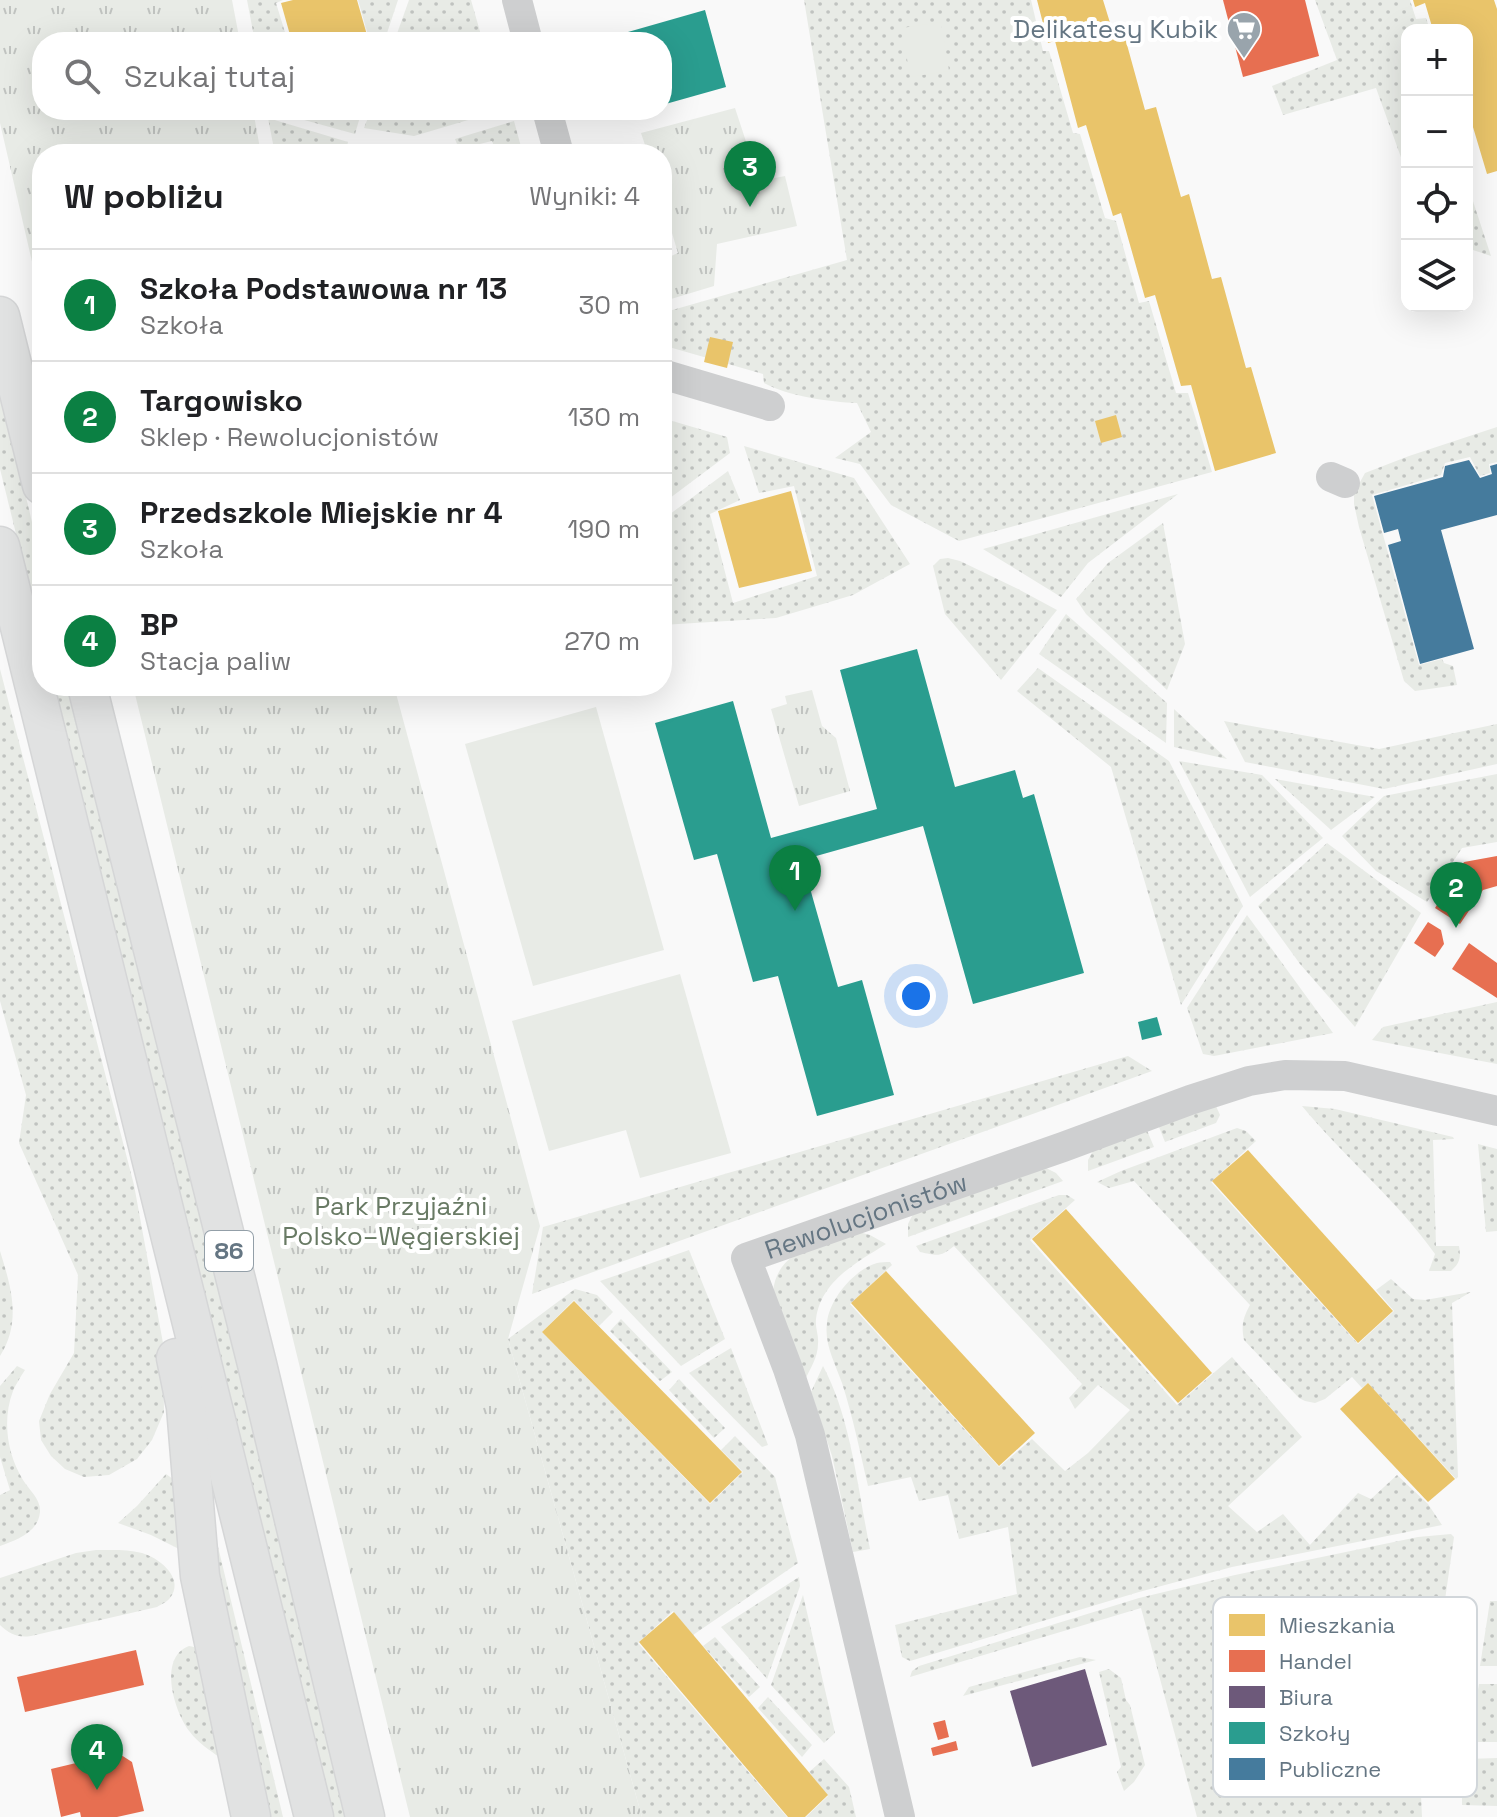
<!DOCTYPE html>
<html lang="pl">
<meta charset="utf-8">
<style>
:root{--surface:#fff;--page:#f2f2f2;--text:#202124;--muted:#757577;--line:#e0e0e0;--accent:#0b8043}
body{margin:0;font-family:"Space Grotesk",sans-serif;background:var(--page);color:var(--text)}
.controls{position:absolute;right:24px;top:24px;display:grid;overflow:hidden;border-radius:16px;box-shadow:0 8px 32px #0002}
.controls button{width:72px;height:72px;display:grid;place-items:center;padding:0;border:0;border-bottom:2px solid var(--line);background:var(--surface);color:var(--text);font:40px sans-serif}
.you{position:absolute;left:916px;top:996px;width:28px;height:28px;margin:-20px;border:6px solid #fff;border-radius:50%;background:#1a73e8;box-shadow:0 0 0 12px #1a73e833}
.badge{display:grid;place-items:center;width:52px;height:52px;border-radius:50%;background:var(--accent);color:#fff;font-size:26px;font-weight:700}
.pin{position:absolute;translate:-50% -66px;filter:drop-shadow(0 2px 4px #0008)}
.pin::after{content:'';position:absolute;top:42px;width:28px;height:24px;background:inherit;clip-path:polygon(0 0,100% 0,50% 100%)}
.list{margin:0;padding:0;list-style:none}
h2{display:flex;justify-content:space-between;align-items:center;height:104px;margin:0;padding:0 32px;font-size:34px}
h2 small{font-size:26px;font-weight:400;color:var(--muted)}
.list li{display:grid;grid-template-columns:52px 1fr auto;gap:24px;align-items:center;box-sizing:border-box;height:112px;padding:0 32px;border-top:2px solid var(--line)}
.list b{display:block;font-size:30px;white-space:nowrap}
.list p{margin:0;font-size:26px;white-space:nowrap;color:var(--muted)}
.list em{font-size:26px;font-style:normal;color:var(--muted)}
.icon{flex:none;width:44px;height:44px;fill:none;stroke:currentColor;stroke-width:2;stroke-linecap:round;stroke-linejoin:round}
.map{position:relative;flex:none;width:1497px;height:1817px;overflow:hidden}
.search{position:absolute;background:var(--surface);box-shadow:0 8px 32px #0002;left:32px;top:32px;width:640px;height:88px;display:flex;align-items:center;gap:20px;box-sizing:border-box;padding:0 28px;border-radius:32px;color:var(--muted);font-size:30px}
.panel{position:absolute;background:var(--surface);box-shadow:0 8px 32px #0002;left:32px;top:144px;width:640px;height:552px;border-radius:32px}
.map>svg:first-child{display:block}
.grass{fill:url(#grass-dots)}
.park{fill:url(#park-tufts)}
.garden{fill:#e8ebe6}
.homes{fill:#e9c46a}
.shops{fill:#e76f51}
.offices{fill:#6d597a}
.schools{fill:#2a9d8f}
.public{fill:#457b9d}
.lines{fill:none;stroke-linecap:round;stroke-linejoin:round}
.major-casing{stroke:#d5d6d7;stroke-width:41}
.minor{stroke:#cecfd0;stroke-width:30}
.major{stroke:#e1e2e2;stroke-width:38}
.labels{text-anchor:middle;stroke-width:8;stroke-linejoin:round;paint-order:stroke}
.shield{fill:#fff;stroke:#939fa8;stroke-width:2}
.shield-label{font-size:24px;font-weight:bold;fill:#657683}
.poi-label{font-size:26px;fill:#657683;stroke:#fff;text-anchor:end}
.park-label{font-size:26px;fill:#687a64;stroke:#fff}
.street-label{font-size:26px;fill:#657683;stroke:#fff}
.key{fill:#fff;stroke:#d1d6da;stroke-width:2}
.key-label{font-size:22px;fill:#657683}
</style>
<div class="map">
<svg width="1497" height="1817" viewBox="0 0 1497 1817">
<defs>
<pattern id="grass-dots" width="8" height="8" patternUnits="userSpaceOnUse" patternTransform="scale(2)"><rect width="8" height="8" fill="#e8ebe6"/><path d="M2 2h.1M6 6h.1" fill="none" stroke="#c0c3c0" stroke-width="1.8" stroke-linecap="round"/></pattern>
<pattern id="park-tufts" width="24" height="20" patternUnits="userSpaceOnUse" patternTransform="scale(2)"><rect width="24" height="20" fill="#e8ebe6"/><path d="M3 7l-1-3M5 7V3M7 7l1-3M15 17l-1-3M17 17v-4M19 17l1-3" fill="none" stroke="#c0c3c0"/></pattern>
</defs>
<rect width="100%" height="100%" fill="#f9f9f9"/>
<g class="grass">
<polygon points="247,0 283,0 276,3 288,42 255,42"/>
<polygon points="358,0 398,0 384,42 370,42"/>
<polygon points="409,0 471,0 483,42 394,42"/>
<path d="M804,0H1031L1043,51H1049L1073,133L1080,134L1105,218L1116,221L1139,303L1149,301L1176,393H1188L1212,472L959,541L891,505L860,464L835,458L871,432L857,403C830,402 787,396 764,383L763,374L662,345V313L847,260Z"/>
<polygon points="1315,0 1410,0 1416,19 1426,18 1430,30 1407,30 1407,174 1376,88 1283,115 1272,86 1337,60"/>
<polygon points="268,110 362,110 355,134"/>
<polygon points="371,110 502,110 414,136 364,128"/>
<polygon points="268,118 348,142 345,154 275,154"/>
<polygon points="514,121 523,154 497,154 492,141 459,149 455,139"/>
<polygon points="1467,183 1491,256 1467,248"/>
<polygon points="0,388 42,564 42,639 0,469"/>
<polygon points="662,418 727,437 730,453 662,504"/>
<polygon points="1497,427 1497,462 1489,464 1490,473 1480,476 1470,457 1445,463 1441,475 1372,495 1419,665 1442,659 1444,663 1453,666 1457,685 1415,691 1404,681 1359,527 1354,504 1354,493 1365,473 1409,456"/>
<polygon points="744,446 854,478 910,564 853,595 776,618 662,625 662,520 728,471 740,500 710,514 733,603 817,576 794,486 759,493"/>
<polygon points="1178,494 1088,563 1061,597 983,549"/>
<polygon points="1163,523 1185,644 1167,690 1086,614 1076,599 1108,563"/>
<polygon points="948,558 960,561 1018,589 1057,610 1001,680 945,614 933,566 940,559"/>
<polygon points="1066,614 1167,703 1166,743 1039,654"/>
<polygon points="1038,668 1169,761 1243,906 1181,1005 1111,767 1017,691"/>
<polygon points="0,669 134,1185 163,1343 164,1412 152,1440 137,1459 109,1475 84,1477 65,1469 51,1456 41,1440 39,1421 50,1394 74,1353 78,1275 19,1143 26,1095 0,1001"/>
<polygon points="54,686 71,686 169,1090 349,1817 331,1817"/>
<polygon points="1174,709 1227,759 1174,747"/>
<polygon points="1224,721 1379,749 1497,724 1497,764 1384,789 1245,762"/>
<polygon points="1179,761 1262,775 1323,838 1250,897"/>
<polygon points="1497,774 1497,842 1462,848 1427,902 1376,871 1342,836 1384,796"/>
<polygon points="1275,779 1375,797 1331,830"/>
<polygon points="1327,843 1421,913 1355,1027 1300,964 1258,906"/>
<polygon points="1247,915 1333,1033 1214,1056 1203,1054 1187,1008"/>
<polygon points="1497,1002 1497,1064 1372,1040 1383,1027"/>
<polygon points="1128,1056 1152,1071 532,1294 543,1227"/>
<polygon points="1216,1106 1220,1115 1216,1123 1165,1142 1157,1122"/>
<path d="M1302,1106L1335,1109L1453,1137L1454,1139L1433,1140L1436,1246H1459C1461,1258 1460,1263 1451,1271H1429L1435,1254C1397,1200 1344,1157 1302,1106Z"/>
<polygon points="1146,1128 1154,1147 1088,1171 1088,1160 1093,1151"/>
<path d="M1237,1128L1246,1131L1256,1141L1211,1182L1358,1344L1394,1311L1376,1290L1391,1279L1413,1299L1425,1300L1471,1292L1452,1303L1458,1477L1456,1479L1368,1383L1362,1388L1352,1377L1325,1399L1315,1403L1305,1401L1299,1398L1244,1340C1241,1325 1243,1318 1250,1305L1134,1181L1109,1188L1097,1182L1121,1171Z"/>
<polygon points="1478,1144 1497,1149 1497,1231 1486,1232"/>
<polygon points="1046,1168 1056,1173 1063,1181 908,1237 908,1224 913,1214"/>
<path d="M1059,1195H1067L1075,1200L1030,1240L1177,1405L1232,1357L1302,1437L1228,1506L1257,1532L1283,1514L1310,1545L1358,1493L1371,1499L1397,1475L1428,1504L1442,1525L1232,1567L1139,1592L910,1661L902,1657L895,1625L1017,1594L1008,1527L959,1539L948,1495L919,1501L911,1477L868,1486C860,1452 853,1417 842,1383C835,1363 824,1344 827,1323C829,1299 855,1269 877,1263C881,1262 886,1262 890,1262L892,1265L850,1304L999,1467L1032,1439L1065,1471L1088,1453L1130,1410L1098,1385L1075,1409L1069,1398L1082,1384L954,1246C941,1257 938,1256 920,1252L916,1246Z"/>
<path d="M859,1232L870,1235L886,1244C856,1263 821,1281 816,1319C815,1328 819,1336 818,1344C818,1357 810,1369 805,1380L773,1293C776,1248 823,1244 859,1232Z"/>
<polygon points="689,1250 725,1339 681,1366 600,1281"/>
<path d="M0,1251C11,1287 22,1321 0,1356Z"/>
<polygon points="575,1289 597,1295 613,1312 599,1326 574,1300 542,1332 710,1504 743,1472 721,1450 735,1436 775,1477 798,1563 693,1635 673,1611 638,1643 787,1817 642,1817 508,1339"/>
<polygon points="621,1319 672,1372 660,1381 610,1331"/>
<polygon points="731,1348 768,1445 762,1447 689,1373"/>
<path d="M17,1366L25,1370C21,1376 16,1384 13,1391C2,1420 7,1454 23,1480C29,1490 41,1499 40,1512C38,1533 16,1540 0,1546V1495L10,1490L0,1457V1386Z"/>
<path d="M823,1366C851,1418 858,1490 870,1549L853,1552L832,1456L811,1392Z"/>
<polygon points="679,1379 725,1428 714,1438 669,1390"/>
<polygon points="166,1474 177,1482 183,1551 151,1535 118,1523 137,1506"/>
<polygon points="207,1501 283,1817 266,1817 227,1653"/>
<polygon points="1451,1534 1454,1537 1420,1774 1422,1817 1197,1817 1141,1608 910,1677 912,1671 919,1666 1139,1598 1235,1575 1418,1537"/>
<path d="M96,1550C111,1550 127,1549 142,1553C157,1557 183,1576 172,1595C169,1601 162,1604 157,1607L31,1636C17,1638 10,1634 0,1625V1578L76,1553Z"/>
<polygon points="799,1577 800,1586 767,1679 721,1627"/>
<polygon points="803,1595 835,1733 824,1743 771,1685"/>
<polygon points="1490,1601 1497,1601 1497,1666 1480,1666"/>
<polygon points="715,1637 760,1687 749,1697 703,1646"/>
<path d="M189,1646L194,1647L196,1651L220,1758C210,1750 198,1743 190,1732C175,1713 157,1658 189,1646Z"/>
<polygon points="1080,1657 1096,1660 963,1696 969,1687"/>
<polygon points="1109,1669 1121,1678 1126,1700 1130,1705 1145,1765 1134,1782 1124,1791 1117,1772 1121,1767 1099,1672"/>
<polygon points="1479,1684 1497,1684 1497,1742 1469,1742"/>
<polygon points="768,1697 812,1745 802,1757 758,1708"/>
<polygon points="1497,1758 1497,1806 1462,1805 1462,1789 1467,1759"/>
<polygon points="824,1759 849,1787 856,1817 806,1817 828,1796 809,1772"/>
</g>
<g class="park">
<polygon points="0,0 232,0 240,42 42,42 42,110 253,110 261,154 42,154 42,305 0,123"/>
<polygon points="735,108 759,181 785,176 797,226 717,244 714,286 671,299 662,269 662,260 678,253 662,200 662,154 648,154 641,133"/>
<polygon points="133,686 394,686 540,1226 508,1339 642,1817 410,1817"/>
<polygon points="812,690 822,726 836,738 850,791 799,806 771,709 787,704 785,696"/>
</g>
<g class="garden">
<polygon points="941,22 949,71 910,77 902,28"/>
<polygon points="596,707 664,950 533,986 465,744"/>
<polygon points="680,974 731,1153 640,1178 626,1130 549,1151 512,1021"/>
</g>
<g class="homes">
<polygon points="293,0 357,0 369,42 292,42 281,3"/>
<polygon points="1037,0 1103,0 1111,26 1121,23 1145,110 1156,107 1181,197 1189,194 1212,279 1221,277 1246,368 1251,367 1276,453 1215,471 1191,385 1181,386 1155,295 1145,298 1121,213 1113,216 1086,125 1078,128 1055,41 1048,43"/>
<polygon points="1413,0 1494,0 1497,9 1497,171 1487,174 1467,107 1467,30 1433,30 1425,3 1415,7"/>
<polygon points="491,145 494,154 460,154 460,153"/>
<polygon points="710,337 733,342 727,368 704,362"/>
<polygon points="1116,415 1122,437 1101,443 1095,421"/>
<polygon points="791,491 812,571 739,588 718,511"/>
<polygon points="1248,1150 1393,1311 1358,1343 1212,1181"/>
<polygon points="1066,1209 1212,1373 1178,1403 1032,1239"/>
<polygon points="886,1271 1035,1433 999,1466 851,1303"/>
<polygon points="574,1301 742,1472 710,1503 542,1332"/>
<polygon points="1368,1383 1455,1479 1428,1502 1340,1409"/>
<polygon points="674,1612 828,1795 805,1817 788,1817 639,1642"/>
</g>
<g class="shops">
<polygon points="1223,0 1305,0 1319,56 1243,77"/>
<polygon points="1497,856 1497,886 1483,890 1460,924 1435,908 1464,862"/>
<polygon points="1428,922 1441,930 1444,944 1435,957 1414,943"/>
<polygon points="1469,943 1497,963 1497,998 1452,969"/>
<polygon points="136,1650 144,1685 25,1712 17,1677"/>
<polygon points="945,1720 949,1737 938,1740 933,1723"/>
<polygon points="956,1741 958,1750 933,1756 931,1748"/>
<polygon points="118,1753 132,1762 144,1811 117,1817 81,1817 80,1812 61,1817 51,1769"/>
</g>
<polygon class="offices" points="1085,1669 1107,1745 1032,1767 1010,1691"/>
<g class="schools">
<polygon points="705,10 726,87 662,105 662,42 631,42 628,32"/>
<polygon points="917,649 955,787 1015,770 1023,798 1034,794 1084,973 973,1004 923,826 802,860 838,987 862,980 894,1095 817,1116 778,976 753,982 717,854 694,860 655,723 733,701 771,838 877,809 840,670"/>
<polygon points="1157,1017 1162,1035 1142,1040 1138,1022"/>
</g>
<polygon class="public" points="1469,460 1480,478 1492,474 1490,466 1497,464 1497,515 1441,530 1474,649 1420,664 1388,545 1401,541 1398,529 1384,533 1374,496 1443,477 1445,466"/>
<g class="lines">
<defs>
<g id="major">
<polyline points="0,316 42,485"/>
<polyline points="0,546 314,1817"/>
<polyline points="87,686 257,1364 365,1817"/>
<polyline points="176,1358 186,1407 200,1576 251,1817"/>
</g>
</defs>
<use href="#major" class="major-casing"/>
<g class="minor">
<polyline points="517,0 528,42"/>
<polyline points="547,110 559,154"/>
<polyline points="662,374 770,406"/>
<polyline points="1331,477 1345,483"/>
<path id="s1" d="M900,1817L810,1435L788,1369L746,1258L1063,1147L1190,1100L1249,1081L1285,1075L1345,1076L1497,1111"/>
</g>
<use href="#major" class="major"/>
</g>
<defs>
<symbol id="supermarket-pin" viewBox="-11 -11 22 30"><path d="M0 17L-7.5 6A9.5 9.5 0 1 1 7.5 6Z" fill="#99a4ac" stroke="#fff"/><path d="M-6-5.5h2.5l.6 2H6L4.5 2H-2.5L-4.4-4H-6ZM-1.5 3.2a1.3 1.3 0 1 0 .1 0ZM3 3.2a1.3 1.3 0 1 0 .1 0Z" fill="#fff"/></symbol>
</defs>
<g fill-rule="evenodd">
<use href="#supermarket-pin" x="1224" y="9" width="40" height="54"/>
</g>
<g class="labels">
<rect class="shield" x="205" y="1231" width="48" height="40" rx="6"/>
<g class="shield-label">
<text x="229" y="1259">86</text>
</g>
<g class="poi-label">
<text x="1218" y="38">Delikatesy Kubik</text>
</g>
<g class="park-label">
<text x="401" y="1215">Park Przyjaźni<tspan x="401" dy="30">Polsko–Węgierskiej</tspan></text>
</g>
<g class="street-label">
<text dy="9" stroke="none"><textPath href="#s1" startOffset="708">Rewolucjonistów</textPath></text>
</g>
</g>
<rect x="1213" y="1597" width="264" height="200" rx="12" class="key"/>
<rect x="1229" y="1614" width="36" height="22" fill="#e9c46a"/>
<rect x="1229" y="1650" width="36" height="22" fill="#e76f51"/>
<rect x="1229" y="1686" width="36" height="22" fill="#6d597a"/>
<rect x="1229" y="1722" width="36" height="22" fill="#2a9d8f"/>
<rect x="1229" y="1758" width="36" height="22" fill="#457b9d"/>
<g class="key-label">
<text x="1279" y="1633">Mieszkania</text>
<text x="1279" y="1669">Handel</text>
<text x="1279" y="1705">Biura</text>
<text x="1279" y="1741">Szkoły</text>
<text x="1279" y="1777">Publiczne</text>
</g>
</svg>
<div class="controls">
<button>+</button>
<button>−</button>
<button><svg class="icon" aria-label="locate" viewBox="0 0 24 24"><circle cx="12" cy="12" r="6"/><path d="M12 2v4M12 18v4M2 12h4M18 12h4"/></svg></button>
<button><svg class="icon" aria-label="layers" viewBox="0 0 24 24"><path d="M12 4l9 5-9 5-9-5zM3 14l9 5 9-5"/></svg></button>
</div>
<div class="you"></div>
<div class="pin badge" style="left:795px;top:911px">1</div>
<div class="pin badge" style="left:1456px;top:928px">2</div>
<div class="pin badge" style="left:750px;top:207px">3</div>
<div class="pin badge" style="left:97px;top:1790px">4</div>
<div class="search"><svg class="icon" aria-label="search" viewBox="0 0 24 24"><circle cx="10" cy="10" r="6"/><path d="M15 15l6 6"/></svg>Szukaj tutaj</div>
<section class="panel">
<h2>W pobliżu<small>Wyniki: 4</small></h2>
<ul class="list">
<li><span class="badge">1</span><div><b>Szkoła Podstawowa nr 13</b><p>Szkoła</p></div><em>30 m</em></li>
<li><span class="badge">2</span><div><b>Targowisko</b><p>Sklep · Rewolucjonistów</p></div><em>130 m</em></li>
<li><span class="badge">3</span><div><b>Przedszkole Miejskie nr 4</b><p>Szkoła</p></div><em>190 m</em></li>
<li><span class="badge">4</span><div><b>BP</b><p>Stacja paliw</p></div><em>270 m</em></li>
</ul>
</section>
</div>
